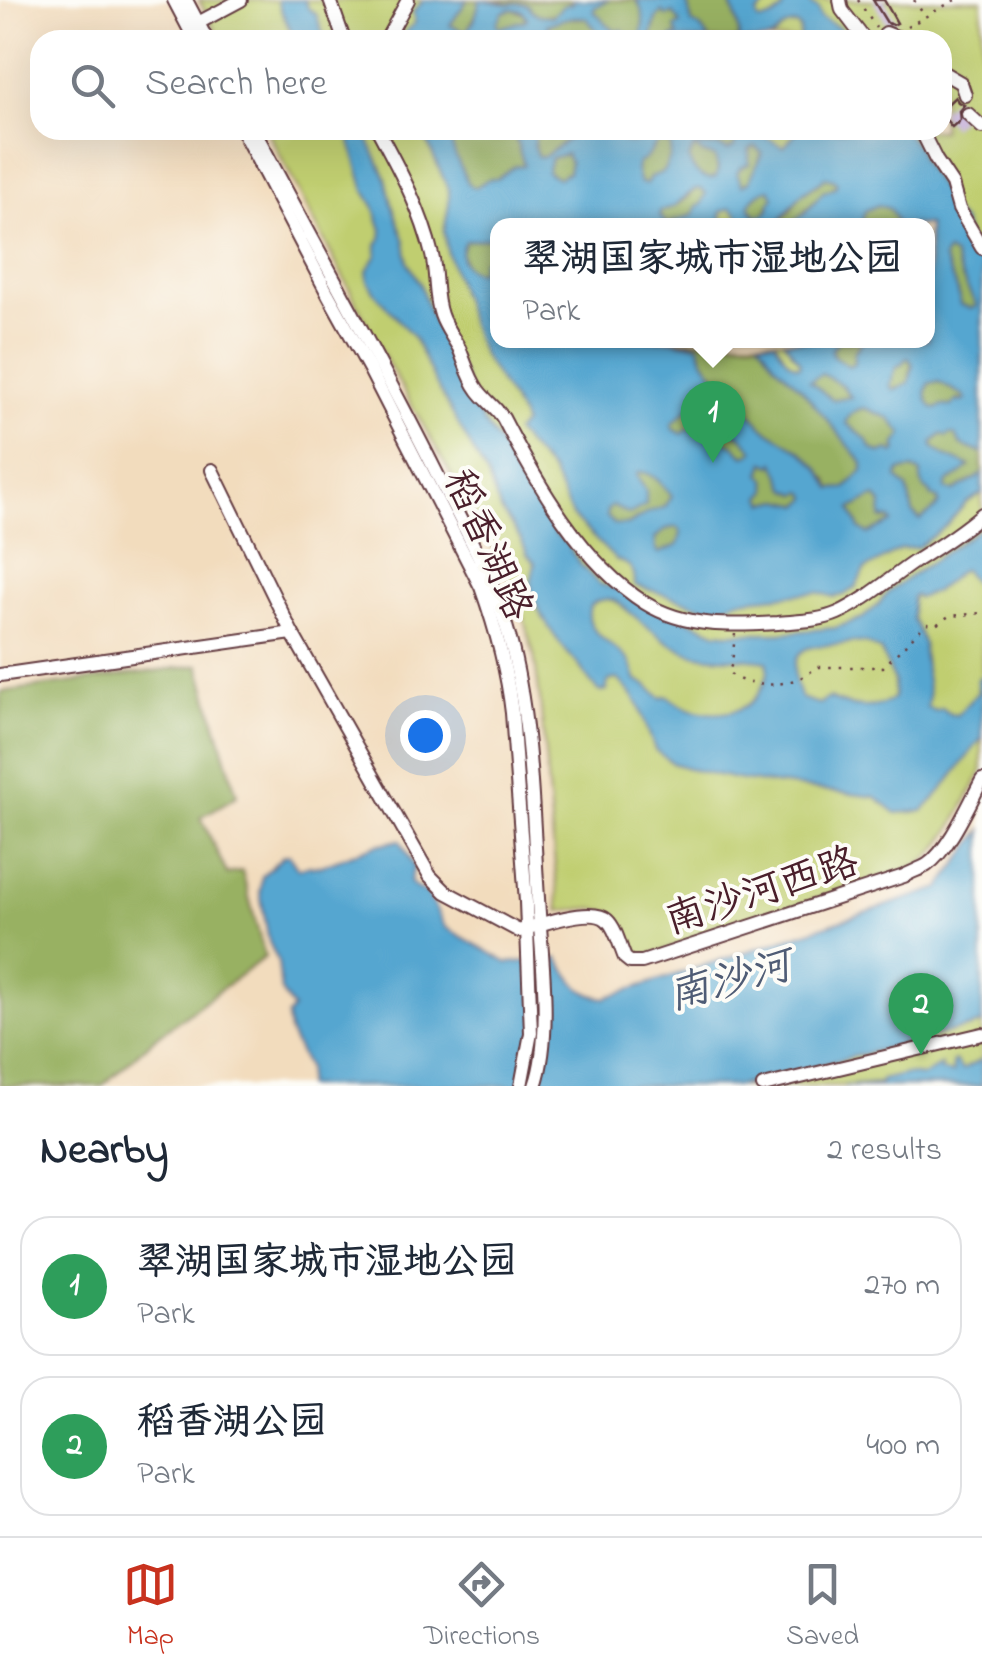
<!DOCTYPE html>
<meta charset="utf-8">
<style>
:root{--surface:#fff;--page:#f6f6f7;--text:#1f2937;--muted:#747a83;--line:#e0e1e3;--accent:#c8321e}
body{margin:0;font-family:"Indie Flower","LXGW WenKai TC",sans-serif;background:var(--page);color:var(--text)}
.you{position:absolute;left:425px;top:735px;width:35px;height:35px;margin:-25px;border:8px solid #fff;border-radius:50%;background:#1a73e8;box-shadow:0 0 0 15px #1a73e833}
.badge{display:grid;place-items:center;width:65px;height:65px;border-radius:50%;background:var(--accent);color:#fff;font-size:32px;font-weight:700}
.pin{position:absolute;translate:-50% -82px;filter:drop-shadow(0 2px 5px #0008)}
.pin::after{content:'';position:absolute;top:52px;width:35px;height:30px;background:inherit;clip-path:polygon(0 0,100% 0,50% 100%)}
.popup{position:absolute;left:490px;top:218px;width:445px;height:130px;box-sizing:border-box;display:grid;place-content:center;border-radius:20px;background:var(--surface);filter:drop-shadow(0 2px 8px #0005);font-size:32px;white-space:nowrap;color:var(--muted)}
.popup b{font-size:38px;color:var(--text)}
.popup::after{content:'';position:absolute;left:50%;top:100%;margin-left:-20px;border:20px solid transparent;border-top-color:var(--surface)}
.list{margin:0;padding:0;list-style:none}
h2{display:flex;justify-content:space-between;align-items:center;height:130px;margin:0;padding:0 40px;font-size:42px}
h2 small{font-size:32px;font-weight:400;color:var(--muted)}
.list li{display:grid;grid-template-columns:65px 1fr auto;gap:30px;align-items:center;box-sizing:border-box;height:140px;margin:0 20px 20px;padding:0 20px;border:2px solid var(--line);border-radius:30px}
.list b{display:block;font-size:38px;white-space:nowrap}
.list p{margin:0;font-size:32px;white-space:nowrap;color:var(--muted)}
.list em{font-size:32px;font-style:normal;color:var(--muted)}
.icon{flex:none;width:55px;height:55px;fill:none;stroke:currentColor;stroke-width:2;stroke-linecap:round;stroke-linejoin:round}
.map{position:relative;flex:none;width:982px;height:1086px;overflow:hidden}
.search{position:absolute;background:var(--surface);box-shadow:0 10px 40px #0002;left:30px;right:30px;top:30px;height:110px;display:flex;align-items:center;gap:25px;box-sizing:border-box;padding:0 35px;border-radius:30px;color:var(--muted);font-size:38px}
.sheet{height:450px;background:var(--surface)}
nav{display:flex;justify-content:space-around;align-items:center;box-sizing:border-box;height:140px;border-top:2px solid var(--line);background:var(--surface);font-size:28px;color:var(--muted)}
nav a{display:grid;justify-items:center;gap:5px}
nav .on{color:var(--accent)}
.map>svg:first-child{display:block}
.green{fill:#c0ce70;stroke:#85764e;stroke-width:2.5;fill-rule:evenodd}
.forest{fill:#98b162;stroke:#716846;stroke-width:2.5}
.water{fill:#55a6d0;stroke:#50627e;stroke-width:2.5;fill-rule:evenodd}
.building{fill:#cbb5e1}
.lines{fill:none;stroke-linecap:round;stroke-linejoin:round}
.minor-casing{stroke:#633b41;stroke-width:16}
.path{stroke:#633b41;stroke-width:2.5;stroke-dasharray:2.5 8;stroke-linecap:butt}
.minor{stroke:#fff;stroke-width:12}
.labels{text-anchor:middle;stroke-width:8;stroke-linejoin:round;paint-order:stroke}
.street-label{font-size:40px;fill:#4a1f2b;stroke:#fdfcf7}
.water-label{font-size:42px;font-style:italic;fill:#4f5c75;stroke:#fdfcf7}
</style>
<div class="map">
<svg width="982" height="1086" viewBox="0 0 982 1086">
<rect width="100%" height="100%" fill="#fdfcf7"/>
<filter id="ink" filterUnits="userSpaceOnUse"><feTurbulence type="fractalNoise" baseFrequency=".01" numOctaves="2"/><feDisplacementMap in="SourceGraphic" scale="20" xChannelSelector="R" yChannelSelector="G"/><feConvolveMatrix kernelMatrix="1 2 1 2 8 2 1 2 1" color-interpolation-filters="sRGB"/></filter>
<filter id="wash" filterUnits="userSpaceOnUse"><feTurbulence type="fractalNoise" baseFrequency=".0048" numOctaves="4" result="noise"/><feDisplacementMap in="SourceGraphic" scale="40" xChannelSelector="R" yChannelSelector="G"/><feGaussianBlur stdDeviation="2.25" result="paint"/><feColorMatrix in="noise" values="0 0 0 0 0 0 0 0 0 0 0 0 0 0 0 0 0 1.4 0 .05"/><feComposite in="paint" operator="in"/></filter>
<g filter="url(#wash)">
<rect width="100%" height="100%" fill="#f2dcbd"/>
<g class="green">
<path d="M199,0H982V772C966,798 949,844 924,861C918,865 909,868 902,871L650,955L638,956C626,943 621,926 611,912L593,908L559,911L540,699L534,655L519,603L503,566L386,360L267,130H942V40H220ZM498,225H928V340H498Z"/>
<polygon points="982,1024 982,1086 737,1086"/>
</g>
<g class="forest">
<path d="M467,0H480C478,12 473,23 465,32H460L450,25Z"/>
<polygon points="497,0 573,0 574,2 562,7 557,14 537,16 525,4 507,4"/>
<path d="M609,0H636C645,11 644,21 642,35L634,39L622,30L616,33L597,17L593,8Z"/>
<path d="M683,0H729C733,8 742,31 738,40H709L700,27L692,23L687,3Z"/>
<polygon points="512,9 525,14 526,20 498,29 497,23 502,12"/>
<polygon points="662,11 665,13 672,12 680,22 676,32 679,36 672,37 671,40 650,40 657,17"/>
<polygon points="565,18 586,18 605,40 555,40 546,25"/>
<path d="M445,130H513L524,165L515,166L496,179L473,188L468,185C462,167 448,150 445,130Z"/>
<polygon points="535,130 580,130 544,157 537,157 534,144"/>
<path d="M708,130H739C738,135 738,142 735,146C726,155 702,147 694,142L699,134Z"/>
<polygon points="662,142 671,144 670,158 663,172 650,177 646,184 640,183 636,170 638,163 645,159 657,143"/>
<polygon points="755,146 763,153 749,182 742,185 736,173 749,150"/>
<path d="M694,147L715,157L718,168L716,177C702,183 691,170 689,158Z"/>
<polygon points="566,154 570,163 568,172 558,178 547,172 551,158"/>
<path d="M825,177L834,179L837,184C831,189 824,193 817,199C804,211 797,226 776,225L791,210L801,194L819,184L821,178Z"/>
<path d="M695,189H701L706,193L701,206L697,207L693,215L667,224L660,216V211C674,207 686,202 695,189Z"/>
<polygon points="764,189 773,190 774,196 765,214 756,216 749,206 751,201"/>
<polygon points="878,205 890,209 898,225 881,225 877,223 861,225 865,210"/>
<polygon points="498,237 498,253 482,267 480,272 473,272 465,268 461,252 465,241"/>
<path d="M947,252L954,256C957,270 970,294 978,306L972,309L960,305L958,292L943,258Z"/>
<polygon points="673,341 759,341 775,364 800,387 859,457 863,463 863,471 846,488 832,489 828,480 801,451 765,429 748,411 732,400 703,358 701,349 690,342 679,344"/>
<path d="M839,341H862L854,352V363L849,366C840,362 833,359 832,349Z"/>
<polygon points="905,358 912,360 909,383 897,389 892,389 890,385 896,367 902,364"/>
<polygon points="822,374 842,385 851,398 844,397 832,400 811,383 811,380"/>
<path d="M939,382L964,396L967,401L957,400L952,406H941L938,409L933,408C926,401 924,391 930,383Z"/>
<polygon points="865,408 889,418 903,434 894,453 889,450 881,453 872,449 866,439 845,423 849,415 859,409"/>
<polygon points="688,409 693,410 695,425 692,429 682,434 673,428 672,424"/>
<polygon points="728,431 740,435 755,450 751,454 744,456 734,446 720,439 721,434"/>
<path d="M950,433L955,435L961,445L982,453V473L979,478C967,480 960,490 949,492L945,487L946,483L969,467L943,455L933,447V442L942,434Z"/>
<polygon points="765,462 772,465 776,462 785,481 797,494 803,492 807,494 808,499 801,505 781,500 766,503 762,497 768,490 766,479 761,474"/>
<path d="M913,469L921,473C919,490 934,490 939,503L935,509L920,520L913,513L907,488L897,478L900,471Z"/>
<path d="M639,472C653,472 665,486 672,496L665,507L636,519L628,525H615L607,517V510L612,505L625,512L642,484L636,475Z"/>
<path d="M873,497C882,498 885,507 881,515L883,519H890L892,522L868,534L860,529L851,509Z"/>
<polygon points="676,527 680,529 681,534 679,545 659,553 656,550 655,538 666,529"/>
<polygon points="199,665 237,796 201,817 227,874 242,871 265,957 156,1037 102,1086 0,1086 0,692"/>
</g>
<g class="water">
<polygon points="278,0 304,0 308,8 316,14 325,40 295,40 278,4"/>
<path d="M424,0H467L450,25L465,32L474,21L480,0C490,0 498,3 507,4C515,4 520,2 528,5C533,16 542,16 553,16L563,6L573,3V0H609L594,8V12L616,32L622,30L634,39L641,35C644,21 645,11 636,0H683L687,3L692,23L700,27L709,40H671L672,37L678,36L675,29L676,26L680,25V22L673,13L666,16L662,11L656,19L650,40H605L586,18C570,15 561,20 547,25L555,40H546L536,30L496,40H401L406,31L415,23L413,12ZM512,9L522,11L527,17L526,20L499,28L497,23L503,12Z"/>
<path d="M729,0H773L757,14L758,20C767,22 776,17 783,10V5L777,0H809L811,5L818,8L821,18L840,28L846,40H800V29L797,25C781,26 785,28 774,37C766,43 749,40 738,40C742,31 733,8 729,0Z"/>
<path d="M347,130H364L386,178L393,208L405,241L408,262L420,284L430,314L464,377L469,392L484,423L508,456L555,534L565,542L581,565L599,584L614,588L716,632L727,633H780L835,628L863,618L879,604L889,591L982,527V588L973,582L964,570H961L934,592L918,598L915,595L912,597V618L924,644L923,652L929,696L927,707L935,711L942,708L950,714L957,715L978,692L977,679L982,675V738C961,763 947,788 923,811L896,813L876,797L742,780L694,770L672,763L655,750L640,708L634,697L618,679L610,680L607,684V690L600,692C588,683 585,671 575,661C559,644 534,610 531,586C531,577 534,571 535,563L527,554L522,541L500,509L488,477L439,390L414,338L375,293L368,281L367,271L377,255V245L381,238L382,230L374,206L365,191ZM608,599L616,601C642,621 670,651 703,656C724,659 746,657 767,661C770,672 766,681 760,691C746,718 703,718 679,704C675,702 671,698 666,696L661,698L645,684L637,681C634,674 633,666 628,660C616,645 586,634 589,611C591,601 600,600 608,599ZM852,642L865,643L881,651L894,681V698C875,712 850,708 829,698L819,704L801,698C796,687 793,677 795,665C799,638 831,649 852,642Z"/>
<path d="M422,130H445L446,138L452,144C453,156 465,172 468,184L475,188L488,179H496L515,166L524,165L513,130H535L534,144L537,156L544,157L580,130H623L624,142L630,143L643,139L642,130H708L699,134L694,142L699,146H718L728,150L734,147L739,130H761L764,136L784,147L798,130H904L919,149L921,160L946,197L947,207L962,221L970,243L971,252L982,266V453L961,445L955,435L950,434L947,437L942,434L933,442V447L943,455L969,466C965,473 953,479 946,483V490L955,491C963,484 977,481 982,473V493L966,503L947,525L919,547L901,549L864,570L856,587L844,595L834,597L817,592L739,600L713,610L635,585C635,570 631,564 616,560L572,516L552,473L515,432L523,424L520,414L482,354L470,324L448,254L444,232L449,204V191ZM661,142L671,144L670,158L663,172L650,177L646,184L640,183L636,170L638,163L645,159L657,143ZM755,146L762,153L749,182L742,185L737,173L740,168L749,164V150ZM694,147L704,154L715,157L718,168L716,177C703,182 691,170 689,158ZM566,154L570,163L568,172L558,178L547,172L551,158ZM825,177L834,179L837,184L834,188L823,192L804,214L788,225H861L865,211L878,205L890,209L898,225H928V340L862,341L854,353V363L849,366L833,356L832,349L839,341H784L800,362L799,366C786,364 782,351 775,341H759L775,364L800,387L863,463V471L846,488L832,489L818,467L801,451L765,429L748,411L732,400L703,358L699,345C690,342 681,345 673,340H498V329L482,302L488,295L498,301V253L482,260L480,272C462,272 457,255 465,241L498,237V225H723L721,212L731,208L737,213L744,225H776C780,221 800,195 804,192C812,186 819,184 825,177ZM695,189H701L706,193L701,205L697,206L693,215L667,224L660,216V211L673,207ZM770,189L774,197L769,204L770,208L765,214L756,216L749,206C752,198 761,190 770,189ZM947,252L954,256C957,271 970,293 977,306L972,308L960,305L958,292L943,258ZM909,358L913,365L909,383L897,389H892L890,385L896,367L902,364L905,359ZM822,374L842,385L851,397L832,400L810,381ZM939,382L964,396L966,400L960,402L957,400L952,406H941L937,409L933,408C926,401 924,391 930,383ZM865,408L889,418L903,434L895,445L897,450L894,453L889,450L881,453L872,449L866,439L846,423C849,414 855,409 865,408ZM688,409L693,411L695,425L693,429L689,428L682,434L673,429L672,424ZM728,431L740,435L754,450L751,454L744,456L734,446L721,439V435ZM765,462L773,465L775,462L787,489L798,494L803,492L807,494L808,499L801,505L781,500L766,503L762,497L768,490L766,479L761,474ZM913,469L921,473C920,483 923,488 931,493V496L938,499L939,503L935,509L920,520L913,513L907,488L897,478L900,471ZM639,472C653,472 664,486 672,496L665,507L647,513L628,525H615L607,517V510L612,506L629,514L646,505V491L636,475ZM873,497L877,498L882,503L881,518L890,519L892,522L868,534L860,529L851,509ZM676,527L679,529L681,533L678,545L659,553L656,550L655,538L666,529Z"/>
<path d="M982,830V1024L737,1086H306L307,1068L289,1032L287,1017L293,1009L281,991L278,961L269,942L260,892L262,876L283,856L289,855L298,869L307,866H321L376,845L400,840L414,867L410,882L416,888L427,893L445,927L508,963L558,958C572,978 578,995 605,998L940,888Z"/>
<polygon points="982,1059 982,1086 844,1086 880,1083 881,1080 906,1074 923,1076 941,1065 941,1071 953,1073 952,1063 955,1061 962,1070"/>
</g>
<g id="blocks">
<g class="building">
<polygon points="873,0 884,0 897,23 893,25 887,23"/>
<polygon points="955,97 958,102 964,105 959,111 960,120 952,127 942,115 942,109"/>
</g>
</g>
</g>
<g filter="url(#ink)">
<use href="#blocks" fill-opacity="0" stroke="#633b41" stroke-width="2.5"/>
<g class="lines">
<defs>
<g id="minor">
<polyline points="174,0 195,40"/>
<polyline points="186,0 207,40"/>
<polyline points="330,0 344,40"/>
<polyline points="840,0 842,10 865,40"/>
<polyline points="198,23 241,0"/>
<polyline points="886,33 904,40"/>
<polyline points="386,40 408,0"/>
<polyline points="942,72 961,83 965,95"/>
<polyline points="968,114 982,127"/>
<path d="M242,130L328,294L369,368L481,587C496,629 507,669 512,713L526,902L531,1033L521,1086"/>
<path d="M254,130C314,244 378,356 435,470C462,524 493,577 509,636C532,720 532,811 538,898C541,953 553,1034 535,1086"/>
<path d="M378,130C400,171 421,209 432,255C437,275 434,295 441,315C445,327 453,337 459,348C465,362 469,378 478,390C485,400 496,407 503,418C536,482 583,564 645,603C685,628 733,626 778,623C798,621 820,621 838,613C866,600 889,579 914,562C938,547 960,533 982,514"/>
<polyline points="921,130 936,160 952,184 959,209 982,248"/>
<path d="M212,470L292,633L430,876L446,892L519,931C537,925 593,906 607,920C616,928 620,947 625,958L630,962H642L904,876C911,872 920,869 927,865C949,850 969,804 982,780"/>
<polyline points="0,675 292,633"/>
<polyline points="763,1086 982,1034"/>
</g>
</defs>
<use href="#minor" class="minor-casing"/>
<g class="path">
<polyline points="858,0 876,28"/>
<polyline points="914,0 924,15"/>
<polyline points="907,27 955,0"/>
<polyline points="942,117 952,128 961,121"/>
<path d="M735,634L732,664L728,672C746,688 775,687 798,679C806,676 812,670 819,667H883L926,624L936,625L949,616L982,613"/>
</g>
<use href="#minor" class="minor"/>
</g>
</g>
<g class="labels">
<g class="street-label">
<text transform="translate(490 544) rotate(66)" y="14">稻香湖路</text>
<text transform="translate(761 889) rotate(-18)" y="14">南沙河西路</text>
</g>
<g class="water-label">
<text transform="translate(729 978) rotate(-15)" y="15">南沙河</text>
</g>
</g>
</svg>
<div class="you"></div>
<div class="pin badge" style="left:713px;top:463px;background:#2e9e5b">1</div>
<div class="popup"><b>翠湖国家城市湿地公园</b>Park</div>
<div class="pin badge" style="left:921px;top:1055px;background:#2e9e5b">2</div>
<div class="search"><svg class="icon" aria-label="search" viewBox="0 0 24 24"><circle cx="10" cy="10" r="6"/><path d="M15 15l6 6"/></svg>Search here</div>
</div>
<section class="sheet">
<h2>Nearby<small>2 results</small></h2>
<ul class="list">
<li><span class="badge" style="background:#2e9e5b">1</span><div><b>翠湖国家城市湿地公园</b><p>Park</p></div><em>270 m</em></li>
<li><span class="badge" style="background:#2e9e5b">2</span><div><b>稻香湖公园</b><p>Park</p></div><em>400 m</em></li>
</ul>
</section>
<nav>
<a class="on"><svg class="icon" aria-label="map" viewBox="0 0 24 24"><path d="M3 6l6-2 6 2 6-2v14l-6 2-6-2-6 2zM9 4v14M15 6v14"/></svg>Map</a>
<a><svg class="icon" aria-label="directions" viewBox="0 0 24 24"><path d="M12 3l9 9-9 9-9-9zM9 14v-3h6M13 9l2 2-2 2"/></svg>Directions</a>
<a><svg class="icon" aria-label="saved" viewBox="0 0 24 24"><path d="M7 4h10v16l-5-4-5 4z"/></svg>Saved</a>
</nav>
